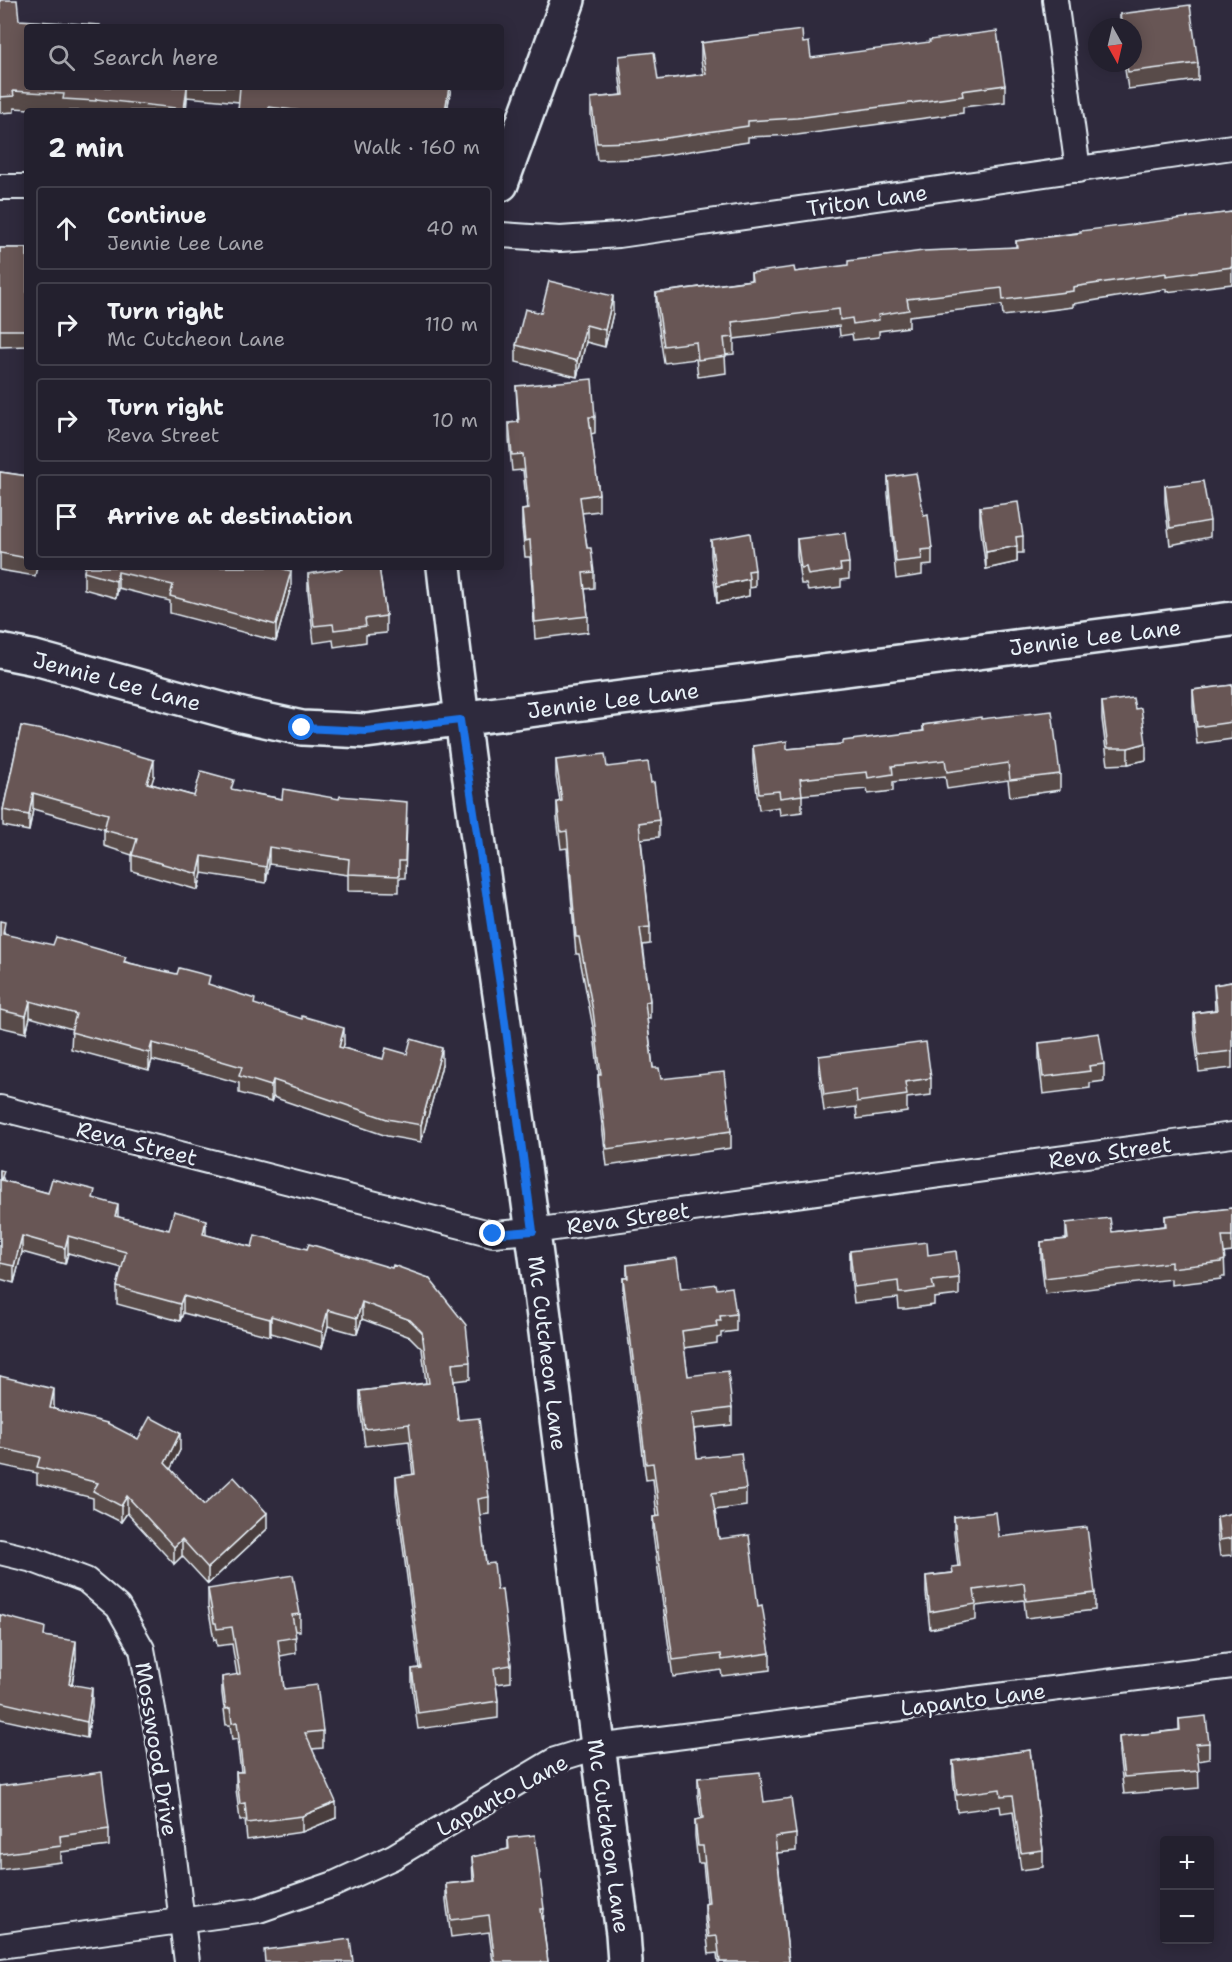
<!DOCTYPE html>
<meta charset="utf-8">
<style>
:root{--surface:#23202e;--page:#2f2d3a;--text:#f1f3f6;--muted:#a3a3aa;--line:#403e4a}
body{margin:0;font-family:"Shantell Sans",sans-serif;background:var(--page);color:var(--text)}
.controls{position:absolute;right:18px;bottom:18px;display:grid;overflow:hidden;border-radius:6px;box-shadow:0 3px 15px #0003}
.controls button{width:54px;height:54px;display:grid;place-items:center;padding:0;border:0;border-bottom:2px solid var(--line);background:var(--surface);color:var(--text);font:30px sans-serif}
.compass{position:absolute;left:1088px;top:18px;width:54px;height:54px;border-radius:50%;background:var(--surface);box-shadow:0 3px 15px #0003;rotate:172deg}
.stop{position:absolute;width:18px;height:18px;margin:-14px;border:4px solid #1a73e8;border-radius:50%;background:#fff}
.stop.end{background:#1a73e8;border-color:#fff;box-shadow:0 2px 6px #0008}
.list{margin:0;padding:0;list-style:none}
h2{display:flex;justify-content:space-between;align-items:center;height:78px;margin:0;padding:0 24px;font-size:26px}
h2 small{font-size:20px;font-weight:400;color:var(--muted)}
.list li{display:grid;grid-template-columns:39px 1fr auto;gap:18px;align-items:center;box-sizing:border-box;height:84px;margin:0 12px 12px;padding:0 12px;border:2px solid var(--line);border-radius:6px}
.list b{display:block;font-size:22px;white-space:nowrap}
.list p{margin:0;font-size:20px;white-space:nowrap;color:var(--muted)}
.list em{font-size:20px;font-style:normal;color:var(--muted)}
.icon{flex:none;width:33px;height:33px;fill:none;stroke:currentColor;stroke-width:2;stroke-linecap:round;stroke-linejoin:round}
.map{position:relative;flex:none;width:1232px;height:1962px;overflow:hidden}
.search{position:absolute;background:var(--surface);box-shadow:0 3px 15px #0003;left:24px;top:24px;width:480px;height:66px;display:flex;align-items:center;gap:15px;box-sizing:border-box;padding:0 21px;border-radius:6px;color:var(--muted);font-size:22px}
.panel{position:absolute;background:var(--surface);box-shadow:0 3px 15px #0003;left:24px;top:108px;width:480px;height:462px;border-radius:6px}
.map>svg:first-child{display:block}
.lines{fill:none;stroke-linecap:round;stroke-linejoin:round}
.street-casing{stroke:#e8f1f8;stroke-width:28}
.secondary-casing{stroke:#e8f1f8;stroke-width:38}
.street{stroke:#2f2a3d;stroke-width:24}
.secondary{stroke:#2f2a3d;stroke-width:33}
.wall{fill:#594b49;stroke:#e8f1f8;stroke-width:1.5}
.shaded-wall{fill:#493d3c;stroke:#e8f1f8;stroke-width:1.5}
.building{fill:#685755;stroke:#e8f1f8;stroke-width:1.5}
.route{stroke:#1a73e8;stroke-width:8}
.labels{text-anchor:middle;stroke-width:6;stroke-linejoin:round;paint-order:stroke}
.street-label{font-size:22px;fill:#e8f1f8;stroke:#2f2a3d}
</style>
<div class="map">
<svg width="1232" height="1962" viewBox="0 0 1232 1962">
<rect width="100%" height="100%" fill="#2f2a3d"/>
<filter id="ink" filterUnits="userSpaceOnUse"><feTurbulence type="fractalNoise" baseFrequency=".0167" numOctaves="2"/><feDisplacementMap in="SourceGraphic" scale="12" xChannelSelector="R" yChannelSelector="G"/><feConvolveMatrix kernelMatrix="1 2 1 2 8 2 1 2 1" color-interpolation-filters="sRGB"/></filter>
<g filter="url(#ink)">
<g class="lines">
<defs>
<g id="street">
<polyline points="1055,0 1078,170"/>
<polyline points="0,187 27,187"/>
<polyline points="501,235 560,239 619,235 1232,147"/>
<polyline points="0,1108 493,1234 533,1231 1232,1135"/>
<polyline points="0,1552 33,1560 86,1580 118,1607 142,1649 161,1753 187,1962"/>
<polyline points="0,1946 259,1910 334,1884 393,1857 555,1760 597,1747 1232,1666"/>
</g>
<g id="secondary">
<polyline points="501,184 568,0"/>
<path d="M444,567C468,787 503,1006 532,1226C564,1461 590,1698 623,1933L625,1962"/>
<polyline points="0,651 35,658 242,715 302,728 366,731 1232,619"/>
</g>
</defs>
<use href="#street" class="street-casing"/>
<use href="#secondary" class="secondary-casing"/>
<use href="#street" class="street"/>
<use href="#secondary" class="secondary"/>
</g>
<g class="wall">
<polygon points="0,0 19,20 27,87 451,87 447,111 238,111 239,102 187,97 186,111 63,111 14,108 14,112 0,113"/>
<polygon points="1120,14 1198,63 1198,80 1128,89 1124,63 1133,63 1133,27 1120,27"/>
<polygon points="701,43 803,43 811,58 1005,85 1005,102 963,107 963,113 797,135 748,137 748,142 639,159 597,160 591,115 591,98 622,95 619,73 619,56 658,80 703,74 701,60"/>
<polygon points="1232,212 1232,284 1166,292 1166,289 1073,304 1073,307 1003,316 1002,305 909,316 909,327 879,331 879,337 853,340 852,334 840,336 839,326 734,339 734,354 725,355 726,373 698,377 696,359 664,363 656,309 656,293 751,280 751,273 795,272 1016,247 1016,241"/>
<polygon points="0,248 27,248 27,346 0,347"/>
<polygon points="541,313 613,313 605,347 586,342 577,377 516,362 516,345"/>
<polygon points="516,386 595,417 595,433 591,434 599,494 599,511 582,513 587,548 594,572 594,588 585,589 588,616 588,632 535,639 530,557 525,557 522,526 522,510 527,509 523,470 512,471 509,439 509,423 518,422"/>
<polygon points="0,472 27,476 27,567 37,567 35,576 0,570"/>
<polygon points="888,477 924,516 932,549 932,565 922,566 922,575 896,579 888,494"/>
<polygon points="1165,486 1210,521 1210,537 1170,545 1165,502"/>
<polygon points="980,507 1023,536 1023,553 1017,553 1017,562 986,569 980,524"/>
<polygon points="797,539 849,563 849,579 841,580 841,587 808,591 806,584 801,584 797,556"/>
<polygon points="711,540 755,570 755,587 749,588 749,596 717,603 711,556"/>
<polygon points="85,567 291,587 276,641 170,613 170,601 118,588 116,598 84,589 84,572"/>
<polygon points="340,567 379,567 386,616 386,633 366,635 366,642 334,647 333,640 314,643 308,591 308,574 340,570"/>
<polygon points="1232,685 1232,739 1197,744 1193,707 1193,690"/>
<polygon points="1102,702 1135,709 1146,760 1128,764 1108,765 1102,719"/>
<polygon points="981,719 1060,774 1060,790 1010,797 1008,780 947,789 945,776 893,782 893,791 868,794 867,789 802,795 802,812 780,815 779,807 759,810 753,762 753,746 787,749 843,744 923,731 923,725"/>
<polygon points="21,726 154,776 151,784 194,796 234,790 282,799 407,818 405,878 399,878 399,892 348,891 348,875 269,864 266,883 202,873 198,890 132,871 132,855 104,846 104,829 33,809 29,831 3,826 3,810"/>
<polygon points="556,760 607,767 651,783 659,820 659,837 641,839 650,927 650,944 643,945 650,1001 650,1018 647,1018 653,1068 661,1079 731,1131 731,1148 607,1166 598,1092 598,1075 599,1075 593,1027 579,954 576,954 567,848 561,849 557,818 557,802 560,801 556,777"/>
<polygon points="0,921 5,935 126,962 210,985 344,1044 343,1048 383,1059 442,1065 421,1142 387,1136 273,1097 271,1102 239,1093 239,1083 204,1073 152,1060 149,1070 71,1049 72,1029 30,1017 26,1033 0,1027"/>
<polygon points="1232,982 1232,1068 1199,1072 1194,1030 1194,1013 1215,1010 1214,985"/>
<polygon points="1039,1043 1104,1064 1104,1081 1090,1083 1090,1088 1043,1094 1039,1060"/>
<polygon points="819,1056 931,1078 931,1095 907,1098 907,1112 857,1119 856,1107 824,1111 819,1072"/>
<polygon points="0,1170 4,1181 48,1193 95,1199 118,1217 169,1230 206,1235 252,1247 307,1249 470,1362 470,1379 454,1381 458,1420 489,1497 489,1514 480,1515 486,1564 497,1590 511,1665 511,1682 496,1684 498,1701 498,1718 418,1729 412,1686 412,1669 419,1668 396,1494 396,1477 413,1475 409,1441 365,1446 360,1408 360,1391 426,1383 422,1349 410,1337 362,1319 357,1334 328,1326 322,1348 271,1333 270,1336 183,1313 180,1321 117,1304 117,1287 122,1268 68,1253 65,1264 22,1252 14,1283 0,1279"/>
<polygon points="1232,1208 1232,1252 1224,1253 1225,1277 1221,1277 1221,1279 1171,1285 1171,1279 1045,1294 1041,1259 1041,1242 1066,1239 1066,1223 1112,1232 1165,1226 1165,1216"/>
<polygon points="850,1251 928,1255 959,1278 959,1295 934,1298 934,1305 906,1309 899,1309 898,1298 854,1303 850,1268"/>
<polygon points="627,1265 681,1289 717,1289 736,1314 736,1331 721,1333 721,1337 717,1338 717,1343 684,1348 688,1376 732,1408 732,1425 694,1429 697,1458 746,1489 746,1506 715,1510 719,1539 758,1606 770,1653 770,1670 722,1676 721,1670 673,1677 653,1534 653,1517 657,1517 653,1479 646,1480 623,1295 623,1278 627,1278"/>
<polygon points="0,1376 54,1406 54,1409 138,1439 180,1450 170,1469 204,1505 267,1529 208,1584 182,1556 174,1564 127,1513 121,1522 93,1508 93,1498 37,1484 37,1473 0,1465"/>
<polygon points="1232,1513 1232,1555 1220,1556 1217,1533 1217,1517"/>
<polygon points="954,1517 999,1537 1095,1593 1095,1610 1026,1618 1024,1600 976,1606 976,1620 930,1629 926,1593 926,1576 952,1573 958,1566 954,1533"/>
<polygon points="208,1589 300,1614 300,1631 295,1631 296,1653 280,1656 284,1689 323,1731 323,1748 312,1749 336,1818 302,1832 247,1840 245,1820 240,1820 236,1789 236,1772 241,1772 237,1739 232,1740 230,1725 226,1725 222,1693 222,1677 237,1675 232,1644 217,1646 216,1639 214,1640 208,1606"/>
<polygon points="0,1615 45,1636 76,1658 72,1685 92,1705 87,1738 0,1719"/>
<polygon points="1179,1719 1209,1743 1209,1759 1198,1761 1199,1788 1124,1794 1119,1753 1119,1737 1179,1730"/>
<polygon points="1030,1750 1043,1850 1043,1867 1021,1870 1013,1811 1001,1813 1000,1806 957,1812 953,1777 953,1761"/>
<polygon points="698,1778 764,1802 796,1834 796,1851 777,1853 789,1962 718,1962 717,1953 709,1954 705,1920 705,1904 707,1903 703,1863 698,1863 695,1836 695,1820 701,1819 698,1794"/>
<polygon points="0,1786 109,1829 109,1846 61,1852 61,1862 0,1870"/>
<polygon points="508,1838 544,1909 543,1925 548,1962 493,1962 489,1932 451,1937 446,1901 446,1884 473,1881 472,1857 508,1849"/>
</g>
<g class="shaded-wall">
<polygon points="187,87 187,97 186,111 184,111"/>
<polygon points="449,87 451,87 447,111 445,111"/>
<polygon points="613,296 613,313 605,347 605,330"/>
<polygon points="586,325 586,342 577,377 577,361"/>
<polygon points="1017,546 1017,562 986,569 986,552"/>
<polygon points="291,571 291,587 276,641 276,625"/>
<polygon points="118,572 118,588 116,598 116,581"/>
<polygon points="749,579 749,596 717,603 717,586"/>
<polygon points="1146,743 1146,760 1128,764 1128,748"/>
<polygon points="154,760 154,776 147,799 147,783"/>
<polygon points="33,793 33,809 29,831 29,815"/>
<polygon points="269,847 269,864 266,883 266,867"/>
<polygon points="202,856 202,873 198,890 198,874"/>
<polygon points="30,1001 30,1017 26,1033 26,1016"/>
<polygon points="344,1028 344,1044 339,1064 339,1047"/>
<polygon points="152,1043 152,1060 149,1070 149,1053"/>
<polygon points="442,1048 442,1065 421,1142 421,1125"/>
<polygon points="273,1080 273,1097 271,1102 271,1086"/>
<polygon points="118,1205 118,1221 115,1216"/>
<polygon points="206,1220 206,1236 203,1234"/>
<polygon points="22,1236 22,1252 14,1283 14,1266"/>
<polygon points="68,1236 68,1253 65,1264 65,1248"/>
<polygon points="183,1296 183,1313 180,1321 180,1304"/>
<polygon points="362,1302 362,1319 357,1334 357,1318"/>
<polygon points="328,1310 328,1326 322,1348 322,1332"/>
<polygon points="271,1316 271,1333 270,1336 270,1319"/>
<polygon points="54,1389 54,1406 50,1425 50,1408"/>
<polygon points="180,1433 180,1450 165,1480 165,1463"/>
<polygon points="127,1496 127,1513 121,1522 121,1506"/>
<polygon points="267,1513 267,1529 208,1584 208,1568"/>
<polygon points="182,1539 182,1556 174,1564 174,1547"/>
<polygon points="76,1641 76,1658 69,1701 69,1684"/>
<polygon points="92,1688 92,1705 87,1738 87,1722"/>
<polygon points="336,1802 336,1818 302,1832 302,1816"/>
</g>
<g class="building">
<polygon points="0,0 17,0 19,20 100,25 100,27 27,27 27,87 187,87 184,109 96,99 96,101 63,99 64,94 13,91 14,96 0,97"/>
<polygon points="1190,5 1198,63 1128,72 1126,63 1133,63 1133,27 1122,27 1120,14"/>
<polygon points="802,30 803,43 809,42 811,58 930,42 929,40 997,31 1005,85 962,91 963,96 797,118 748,121 748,126 639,142 597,143 591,98 624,95 619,56 654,52 658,80 706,74 701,43"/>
<polygon points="240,87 449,87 445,111 302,111 269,107 269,111 238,111"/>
<polygon points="1232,212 1232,267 1166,276 1166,273 1073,287 1073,291 1003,300 1002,288 907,299 909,310 878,315 879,320 853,324 852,318 840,320 839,309 732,322 734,337 724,338 726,356 698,360 696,342 664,346 656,293 752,280 751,273 794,267 795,272 848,265 848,261 923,251 1017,247 1016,241 1081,233 1080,231"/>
<rect x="0" y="248" width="27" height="82"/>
<polygon points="549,281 613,296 605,330 586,325 577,361 516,345 525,309 541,313"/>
<polygon points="592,379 595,417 589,417 599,494 580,497 587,548 591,548 594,572 583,573 588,616 535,622 530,540 525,541 522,510 529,509 523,454 512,455 509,423 519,422 516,386"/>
<polygon points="0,472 27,476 27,558 0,553"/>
<polygon points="916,473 924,516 928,515 932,549 921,550 922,559 896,562 888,477"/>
<polygon points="1203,481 1210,521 1170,528 1165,486"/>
<polygon points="1018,502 1023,536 1016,537 1017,546 986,552 980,507"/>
<polygon points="750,533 755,570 748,571 749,579 717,586 711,540"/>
<polygon points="845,533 849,563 840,564 841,570 808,575 806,567 801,568 797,539"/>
<polygon points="85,567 277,567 291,571 276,625 170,596 173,585 118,572 116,581 84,572"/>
<polygon points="342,567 379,567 386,616 365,619 366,626 334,630 333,624 314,626 308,574 342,569"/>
<polygon points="1232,685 1232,722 1197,727 1193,690"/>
<polygon points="1133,698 1135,709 1141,708 1146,743 1128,748 1108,748 1102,702"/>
<polygon points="1052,711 1060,774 1010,780 1008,763 947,772 945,760 892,766 893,774 868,778 867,772 800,779 802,795 780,798 779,791 759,793 753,746 787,741 787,749 843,744 843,741 924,731 923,725 981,717 981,719"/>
<polygon points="21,726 63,734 154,760 147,783 194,796 201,771 234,780 231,789 282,799 283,789 339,799 340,796 407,802 405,861 399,861 399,876 348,874 349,859 269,847 266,867 202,856 198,874 132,855 137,839 104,830 108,814 33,793 29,815 3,810"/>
<polygon points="605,754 607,767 648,762 651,783 654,782 659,820 639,823 650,927 640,928 650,1001 645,1002 653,1068 659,1068 661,1079 724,1072 731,1131 607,1149 598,1075 601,1075 593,1011 579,937 576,937 567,831 561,832 557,802 562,801 556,760"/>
<polygon points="0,921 5,922 3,934 53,945 56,937 126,957 124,962 177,974 179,968 210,976 208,984 255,999 254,1004 302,1019 302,1016 344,1028 339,1047 383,1059 386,1048 407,1054 411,1039 442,1048 421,1125 387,1119 273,1080 271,1086 239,1076 242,1067 204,1056 152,1043 149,1053 71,1032 76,1014 30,1001 26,1016 0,1010"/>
<polygon points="1232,982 1232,1051 1199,1055 1194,1013 1217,1010 1214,985"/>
<polygon points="1099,1033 1104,1064 1089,1066 1090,1071 1043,1077 1039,1043 1064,1040 1064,1038"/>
<polygon points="926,1042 931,1078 905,1082 907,1095 857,1102 856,1090 824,1095 819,1056"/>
<polygon points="0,1170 4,1171 1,1180 48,1193 52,1179 95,1190 93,1198 118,1205 115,1216 169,1230 174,1211 206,1220 203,1234 252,1247 255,1235 307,1249 309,1244 392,1268 393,1265 429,1278 466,1325 470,1362 452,1364 458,1420 479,1418 489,1497 478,1499 486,1564 494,1563 497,1590 502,1589 511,1665 494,1668 498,1701 418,1713 412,1669 421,1668 396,1477 415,1474 409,1424 365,1429 360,1391 429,1383 422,1332 410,1320 362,1302 357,1318 328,1310 322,1332 271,1316 270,1319 183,1296 180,1304 117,1287 126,1252 68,1236 65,1248 22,1236 14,1266 0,1263"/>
<polygon points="1232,1208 1232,1236 1222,1236 1225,1260 1221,1261 1221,1262 1171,1268 1171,1262 1045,1278 1041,1242 1068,1239 1066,1223 1110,1218 1112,1232 1166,1226 1165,1216"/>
<polygon points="927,1242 928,1255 956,1251 959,1278 932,1281 934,1289 906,1293 899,1293 898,1281 854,1287 850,1251"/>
<polygon points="677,1258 681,1289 716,1284 717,1289 732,1287 736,1314 720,1316 721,1321 716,1321 717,1326 682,1331 688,1376 728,1371 732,1408 692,1413 697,1458 741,1453 746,1489 712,1493 719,1539 749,1535 758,1606 762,1605 770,1653 722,1660 721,1654 673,1660 653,1517 660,1516 653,1463 646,1464 623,1278 628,1278 627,1265"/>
<polygon points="0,1376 54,1389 50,1408 107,1423 138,1439 150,1417 180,1433 165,1463 204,1505 234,1477 267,1513 208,1568 182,1539 174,1547 127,1496 121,1506 93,1491 98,1483 37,1467 40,1457 0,1448"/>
<polygon points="996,1512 999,1537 1087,1527 1095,1593 1026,1601 1024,1583 974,1590 976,1604 930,1612 926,1576 953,1573 952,1567 960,1566 954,1517"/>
<polygon points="1232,1513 1232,1538 1220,1540 1217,1517"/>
<polygon points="293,1575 300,1614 292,1615 296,1637 278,1640 284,1689 317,1685 323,1731 305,1733 336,1802 302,1816 247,1823 245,1803 240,1804 236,1772 243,1772 237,1722 232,1723 230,1708 226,1709 222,1677 240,1674 232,1627 217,1629 216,1623 214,1623 208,1589"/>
<polygon points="0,1615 45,1627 44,1636 76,1641 69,1684 92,1688 87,1722 0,1702"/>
<polygon points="1206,1716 1209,1743 1196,1744 1199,1771 1124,1777 1119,1737 1180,1730 1179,1719"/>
<polygon points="1030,1750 1043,1850 1021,1853 1013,1795 1001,1796 1000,1789 957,1795 953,1761"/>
<polygon points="102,1772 109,1829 60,1836 61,1846 0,1854 0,1786"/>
<polygon points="760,1772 764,1802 791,1798 796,1834 775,1837 789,1962 720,1962 717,1936 709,1937 705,1904 709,1903 703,1846 698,1846 695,1820 703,1818 698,1778"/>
<polygon points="535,1835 544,1909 541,1909 548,1962 495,1962 489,1915 451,1920 446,1884 475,1881 472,1857 509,1849 508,1838"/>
<polygon points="350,1939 353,1962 265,1962 264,1950"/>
</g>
</g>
<g class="lines" filter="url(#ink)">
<polyline class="route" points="302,728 366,731 460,720 500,985 533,1231 493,1234"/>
</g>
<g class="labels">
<g class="street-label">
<text transform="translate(867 200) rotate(-8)" y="8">Triton Lane</text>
<text transform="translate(1095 637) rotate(-7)" y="8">Jennie Lee Lane</text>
<text transform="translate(117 681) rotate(15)" y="8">Jennie Lee Lane</text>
<text transform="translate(613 700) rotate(-7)" y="8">Jennie Lee Lane</text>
<text transform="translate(137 1143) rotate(14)" y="8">Reva Street</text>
<text transform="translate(1110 1152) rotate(-8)" y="8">Reva Street</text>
<text transform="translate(628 1218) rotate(-8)" y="8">Reva Street</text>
<text transform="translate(548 1353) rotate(83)" y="8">Mc Cutcheon Lane</text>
<text transform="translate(973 1699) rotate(-7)" y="8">Lapanto Lane</text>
<text transform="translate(157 1749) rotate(81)" y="8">Mosswood Drive</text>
<text transform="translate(502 1795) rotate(-29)" y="8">Lapanto Lane</text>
<text transform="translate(609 1836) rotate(82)" y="8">Mc Cutcheon Lane</text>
</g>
</g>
</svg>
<div class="controls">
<button>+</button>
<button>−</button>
</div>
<svg class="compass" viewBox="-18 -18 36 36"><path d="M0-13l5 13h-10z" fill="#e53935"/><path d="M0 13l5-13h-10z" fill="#a3a3aa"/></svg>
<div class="stop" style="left:302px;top:728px"></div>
<div class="stop end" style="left:493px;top:1234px"></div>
<div class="search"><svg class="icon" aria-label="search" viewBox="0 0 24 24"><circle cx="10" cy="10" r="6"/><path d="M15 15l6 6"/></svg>Search here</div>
<section class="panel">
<h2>2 min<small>Walk · 160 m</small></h2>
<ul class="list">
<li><svg class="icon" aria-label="ahead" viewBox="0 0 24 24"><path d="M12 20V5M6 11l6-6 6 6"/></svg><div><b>Continue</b><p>Jennie Lee Lane</p></div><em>40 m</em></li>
<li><svg class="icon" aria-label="right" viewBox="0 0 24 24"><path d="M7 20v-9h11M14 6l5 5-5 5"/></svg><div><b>Turn right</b><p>Mc Cutcheon Lane</p></div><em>110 m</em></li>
<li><svg class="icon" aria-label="right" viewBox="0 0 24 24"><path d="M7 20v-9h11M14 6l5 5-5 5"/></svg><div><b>Turn right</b><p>Reva Street</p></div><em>10 m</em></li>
<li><svg class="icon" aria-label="arrive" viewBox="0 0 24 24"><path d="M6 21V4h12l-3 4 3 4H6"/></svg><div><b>Arrive at destination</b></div></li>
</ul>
</section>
</div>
